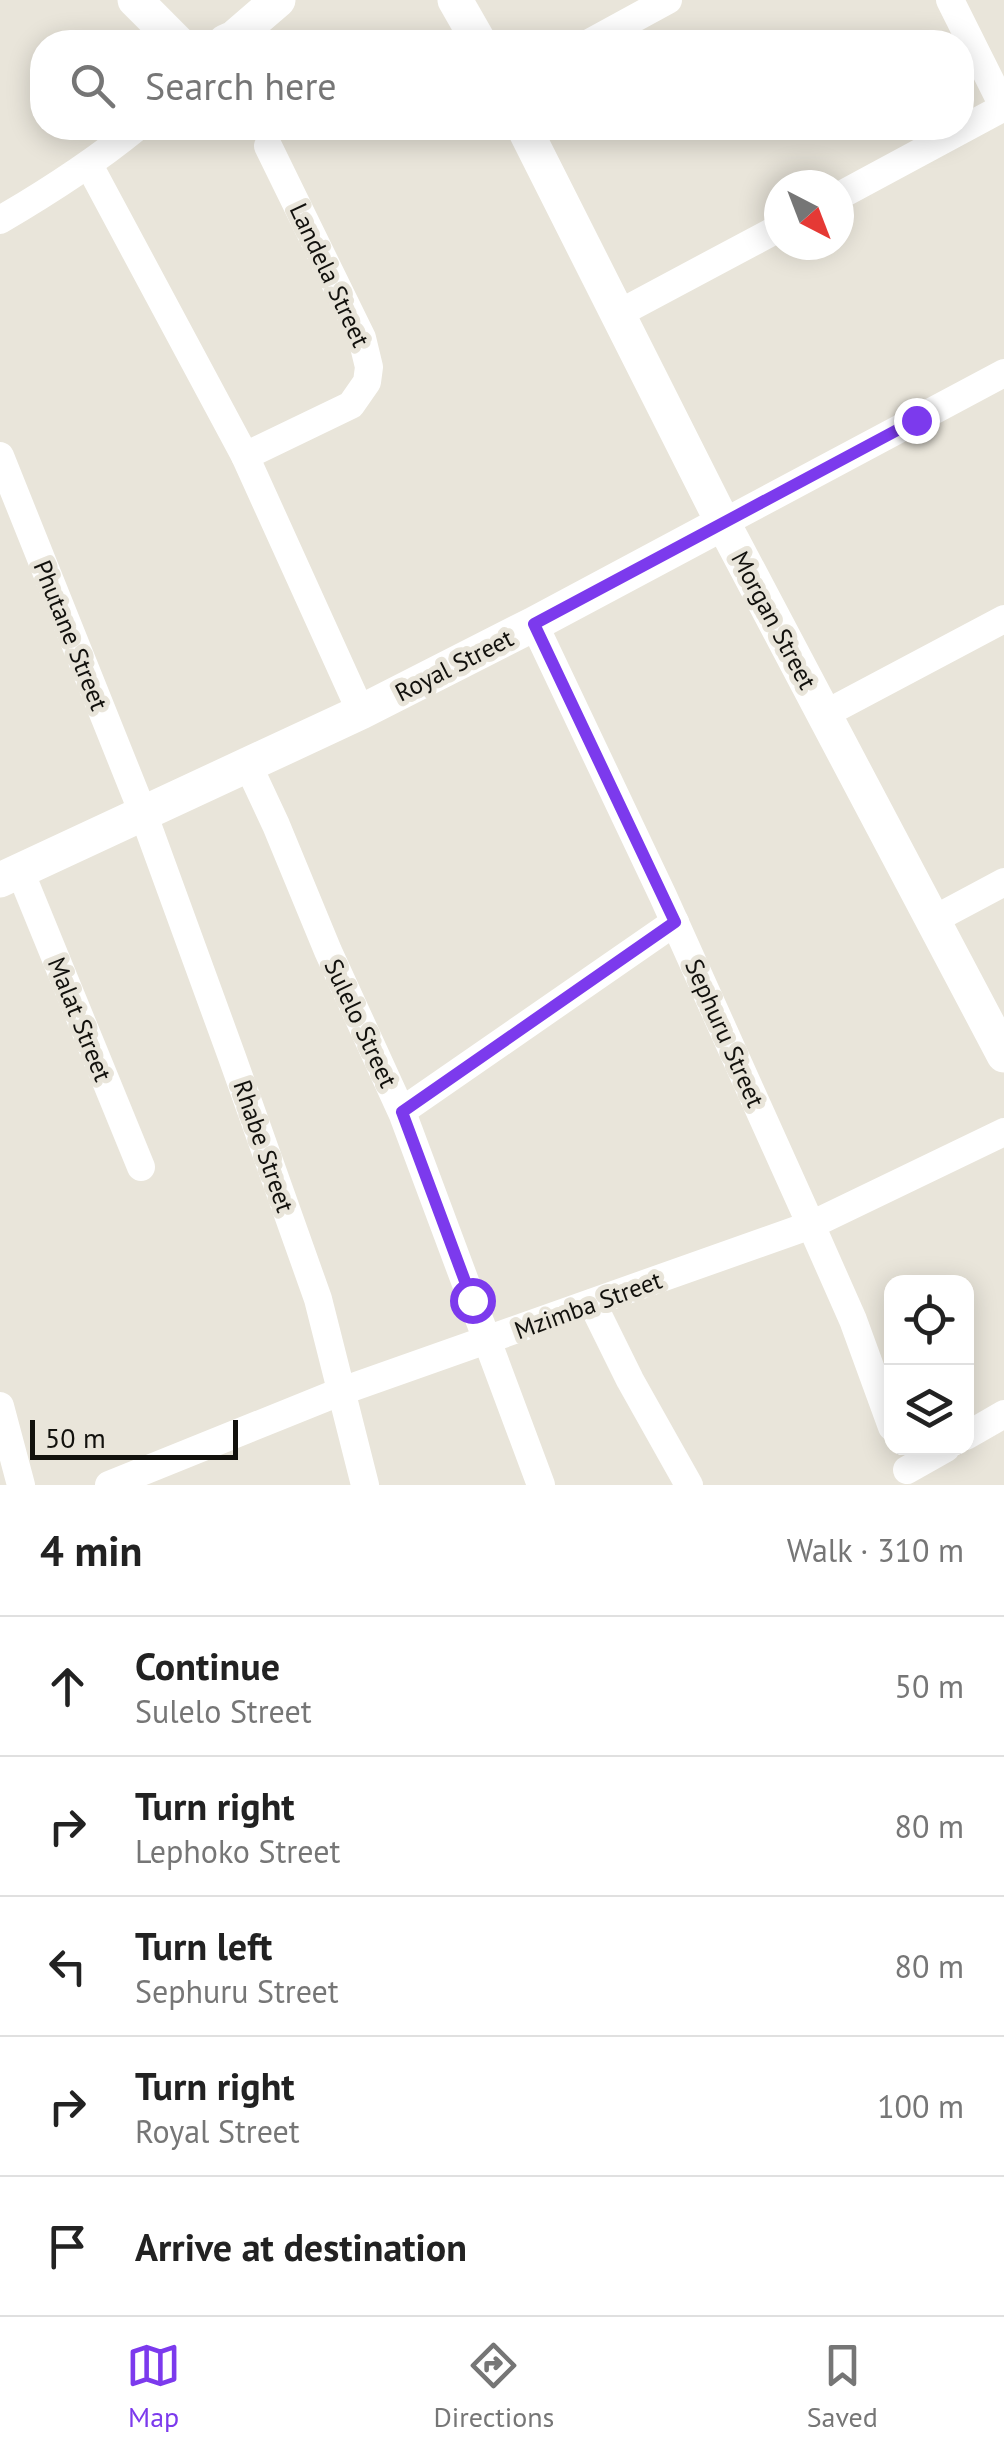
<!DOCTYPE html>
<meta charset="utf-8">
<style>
:root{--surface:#fff;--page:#f2f2f2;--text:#222;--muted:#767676;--line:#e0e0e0;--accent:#7c3aed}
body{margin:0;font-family:"PT Sans",sans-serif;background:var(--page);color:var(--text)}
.controls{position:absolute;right:30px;bottom:30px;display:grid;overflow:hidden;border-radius:20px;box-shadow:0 5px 25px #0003}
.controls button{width:90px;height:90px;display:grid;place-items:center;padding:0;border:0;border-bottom:2px solid var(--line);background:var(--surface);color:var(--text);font:50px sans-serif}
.compass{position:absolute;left:764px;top:170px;width:90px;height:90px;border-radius:50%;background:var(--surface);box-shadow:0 5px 25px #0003;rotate:138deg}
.scale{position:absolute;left:30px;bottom:25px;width:208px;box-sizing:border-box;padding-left:10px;border:5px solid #12110d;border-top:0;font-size:28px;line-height:35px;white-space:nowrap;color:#12110d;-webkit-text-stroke:8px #e9e5da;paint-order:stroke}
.stop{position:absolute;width:30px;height:30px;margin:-22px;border:8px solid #7c3aed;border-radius:50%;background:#fff}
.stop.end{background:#7c3aed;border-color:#fff;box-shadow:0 2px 10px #0008}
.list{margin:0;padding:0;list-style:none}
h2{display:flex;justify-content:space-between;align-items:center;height:130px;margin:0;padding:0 40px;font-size:42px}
h2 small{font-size:32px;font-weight:400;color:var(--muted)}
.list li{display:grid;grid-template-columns:65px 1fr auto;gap:30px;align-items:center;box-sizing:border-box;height:140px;padding:0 40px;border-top:2px solid var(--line)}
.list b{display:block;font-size:38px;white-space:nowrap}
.list p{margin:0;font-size:32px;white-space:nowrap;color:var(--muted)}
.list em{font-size:32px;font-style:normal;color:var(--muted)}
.icon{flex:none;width:55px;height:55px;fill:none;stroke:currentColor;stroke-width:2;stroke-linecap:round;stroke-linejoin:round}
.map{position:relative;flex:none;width:1004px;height:1485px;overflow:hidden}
.search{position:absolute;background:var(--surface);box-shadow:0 5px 25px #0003;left:30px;right:30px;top:30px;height:110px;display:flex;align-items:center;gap:25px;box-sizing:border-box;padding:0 35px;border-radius:40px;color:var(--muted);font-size:38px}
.sheet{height:830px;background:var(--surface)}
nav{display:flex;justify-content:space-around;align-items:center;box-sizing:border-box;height:140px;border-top:2px solid var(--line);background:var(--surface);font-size:28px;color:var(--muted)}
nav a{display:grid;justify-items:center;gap:5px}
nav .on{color:var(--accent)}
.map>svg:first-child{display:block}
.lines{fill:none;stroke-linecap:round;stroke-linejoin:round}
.minor{stroke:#fff;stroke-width:28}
.tertiary{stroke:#fff;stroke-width:35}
.route{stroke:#7c3aed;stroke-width:12}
.labels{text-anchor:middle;stroke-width:10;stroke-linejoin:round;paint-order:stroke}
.street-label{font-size:25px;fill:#12110d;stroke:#e9e5da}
</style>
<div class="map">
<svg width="1004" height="1485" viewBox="0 0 1004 1485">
<rect width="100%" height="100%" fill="#e9e5da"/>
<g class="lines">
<g class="minor">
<polyline points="950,0 1004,108"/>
<polyline points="591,42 668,0"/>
<polyline points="89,165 245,456 361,712"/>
<polyline points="839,196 1004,107"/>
<path d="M0,220C48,192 93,163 136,128"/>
<polyline points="618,314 779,228"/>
<polyline points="0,456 143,813 232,1057 318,1299 365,1485"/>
<polyline points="245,456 351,405 367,382 369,367 362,338 268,146"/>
<polyline points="723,523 1004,373"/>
<polyline points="534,624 663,896 811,1225 853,1320 892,1427"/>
<polyline points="825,714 1004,619"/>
<polyline points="248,765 276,825 328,951 403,1115 541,1485"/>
<polyline points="20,871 141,1167"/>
<polyline points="933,920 1004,882"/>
<polyline points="402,1111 675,922"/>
<polyline points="592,1303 630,1380 689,1485"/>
<polyline points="0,1406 21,1485"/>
<polyline points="966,1436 1004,1414"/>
<polyline points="907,1470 946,1448"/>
<polyline points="109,1485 342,1391 811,1225 1004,1132"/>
</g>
<g class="tertiary">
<polyline points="135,0 177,42"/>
<polyline points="455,0 479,42"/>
<polyline points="225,42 234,38 278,0"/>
<polyline points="524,128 723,523 1004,1055"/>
<polyline points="0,880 361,712 534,624 723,523"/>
</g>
</g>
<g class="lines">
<polyline class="route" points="472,1300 402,1112 675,922 534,624 916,420"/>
</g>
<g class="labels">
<g class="street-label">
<text transform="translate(330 275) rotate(65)" y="9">Landela Street</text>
<text transform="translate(774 620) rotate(62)" y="9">Morgan Street</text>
<text transform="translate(71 635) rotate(68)" y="9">Phutane Street</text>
<text transform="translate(454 665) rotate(-27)" y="9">Royal Street</text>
<text transform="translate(80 1019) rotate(68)" y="9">Malat Street</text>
<text transform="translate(361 1023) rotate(65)" y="9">Sulelo Street</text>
<text transform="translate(725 1033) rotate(66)" y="9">Sephuru Street</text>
<text transform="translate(264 1146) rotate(71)" y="9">Rhabe Street</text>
<text transform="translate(588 1305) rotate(-20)" y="9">Mzimba Street</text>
</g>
</g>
</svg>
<div class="controls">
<button><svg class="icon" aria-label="locate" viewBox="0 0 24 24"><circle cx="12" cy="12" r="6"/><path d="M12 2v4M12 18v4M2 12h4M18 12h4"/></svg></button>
<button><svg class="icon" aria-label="layers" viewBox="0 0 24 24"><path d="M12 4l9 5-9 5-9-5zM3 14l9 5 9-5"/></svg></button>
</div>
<svg class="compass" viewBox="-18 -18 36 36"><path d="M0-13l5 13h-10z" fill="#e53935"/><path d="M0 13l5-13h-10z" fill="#767676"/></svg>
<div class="scale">50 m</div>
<div class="stop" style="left:472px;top:1300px"></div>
<div class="stop end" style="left:916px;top:420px"></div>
<div class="search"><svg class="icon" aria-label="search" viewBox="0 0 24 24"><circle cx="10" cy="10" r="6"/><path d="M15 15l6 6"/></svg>Search here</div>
</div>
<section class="sheet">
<h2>4 min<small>Walk · 310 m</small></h2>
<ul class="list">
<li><svg class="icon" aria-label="ahead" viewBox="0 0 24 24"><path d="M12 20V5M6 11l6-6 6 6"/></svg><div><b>Continue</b><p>Sulelo Street</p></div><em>50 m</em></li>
<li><svg class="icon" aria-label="right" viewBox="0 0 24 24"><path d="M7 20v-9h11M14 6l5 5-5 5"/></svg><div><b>Turn right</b><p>Lephoko Street</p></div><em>80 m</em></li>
<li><svg class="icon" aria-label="left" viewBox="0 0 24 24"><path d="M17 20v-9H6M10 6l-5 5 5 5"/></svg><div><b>Turn left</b><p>Sephuru Street</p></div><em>80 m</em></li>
<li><svg class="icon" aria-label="right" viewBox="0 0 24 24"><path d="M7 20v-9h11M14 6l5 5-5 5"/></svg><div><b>Turn right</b><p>Royal Street</p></div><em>100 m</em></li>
<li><svg class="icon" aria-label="arrive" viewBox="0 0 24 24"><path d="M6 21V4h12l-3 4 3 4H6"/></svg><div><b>Arrive at destination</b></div></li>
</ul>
</section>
<nav>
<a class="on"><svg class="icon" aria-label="map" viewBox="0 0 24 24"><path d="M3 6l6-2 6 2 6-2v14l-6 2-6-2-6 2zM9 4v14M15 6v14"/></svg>Map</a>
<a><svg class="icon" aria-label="directions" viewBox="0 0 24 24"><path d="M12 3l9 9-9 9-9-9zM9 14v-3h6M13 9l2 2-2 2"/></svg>Directions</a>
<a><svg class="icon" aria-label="saved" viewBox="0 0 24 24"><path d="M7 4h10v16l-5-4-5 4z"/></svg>Saved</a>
</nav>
